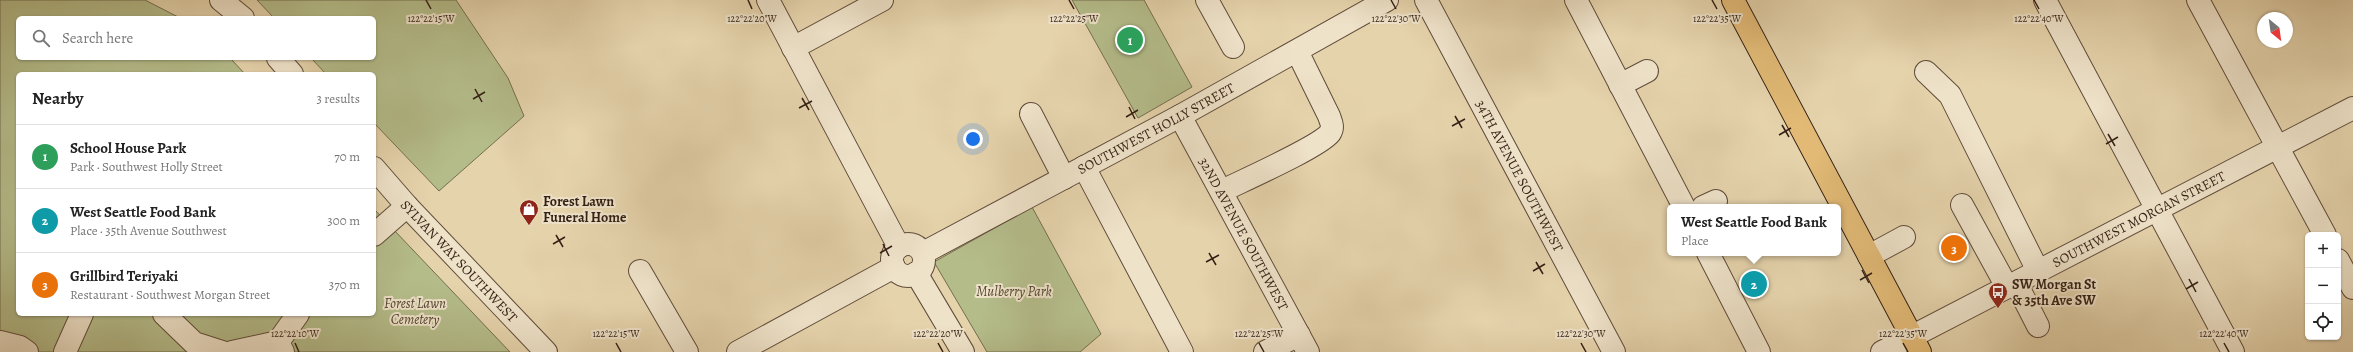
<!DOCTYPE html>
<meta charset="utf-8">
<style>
:root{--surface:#fff;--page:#f2f2f2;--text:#222;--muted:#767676;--line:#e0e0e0;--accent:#0f766e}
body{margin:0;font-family:Alegreya,serif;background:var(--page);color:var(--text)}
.controls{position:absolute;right:12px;bottom:12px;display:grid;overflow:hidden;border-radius:6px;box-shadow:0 1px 3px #0004}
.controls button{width:36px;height:36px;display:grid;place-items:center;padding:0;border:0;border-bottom:1px solid var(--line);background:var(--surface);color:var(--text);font:20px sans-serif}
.compass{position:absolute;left:2257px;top:12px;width:36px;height:36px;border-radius:50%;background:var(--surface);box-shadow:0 1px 3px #0004;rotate:151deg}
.you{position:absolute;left:973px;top:139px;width:14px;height:14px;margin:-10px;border:3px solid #fff;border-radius:50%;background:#1a73e8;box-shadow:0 0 0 6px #1a73e833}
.badge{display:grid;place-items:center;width:26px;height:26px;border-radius:50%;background:var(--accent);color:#fff;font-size:13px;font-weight:700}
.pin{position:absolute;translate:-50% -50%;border:2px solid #fff;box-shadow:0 1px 4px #0006}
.popup{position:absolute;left:1667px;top:204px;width:174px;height:52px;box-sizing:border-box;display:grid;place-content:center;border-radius:6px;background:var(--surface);filter:drop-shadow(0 1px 3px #0005);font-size:13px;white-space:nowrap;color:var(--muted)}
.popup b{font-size:15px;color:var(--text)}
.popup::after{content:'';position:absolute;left:50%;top:100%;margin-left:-8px;border:8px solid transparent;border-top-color:var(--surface)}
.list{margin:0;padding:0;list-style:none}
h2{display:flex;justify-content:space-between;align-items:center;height:52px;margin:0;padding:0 16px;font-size:17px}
h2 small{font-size:13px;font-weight:400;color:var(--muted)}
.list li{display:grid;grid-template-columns:26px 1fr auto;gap:12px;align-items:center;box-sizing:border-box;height:64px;padding:0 16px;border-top:1px solid var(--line)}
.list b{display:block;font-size:15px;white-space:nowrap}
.list p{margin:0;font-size:13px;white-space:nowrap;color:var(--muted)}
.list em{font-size:13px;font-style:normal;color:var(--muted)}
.icon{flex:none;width:22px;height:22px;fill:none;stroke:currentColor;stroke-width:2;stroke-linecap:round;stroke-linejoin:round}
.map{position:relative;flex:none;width:2353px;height:352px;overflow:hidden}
.search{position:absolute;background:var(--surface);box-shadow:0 1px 3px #0004;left:16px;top:16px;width:360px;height:44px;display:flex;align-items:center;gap:10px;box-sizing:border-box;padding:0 14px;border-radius:6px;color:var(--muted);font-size:15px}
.panel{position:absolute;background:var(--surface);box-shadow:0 1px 3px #0004;left:16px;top:72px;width:360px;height:244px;border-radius:6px}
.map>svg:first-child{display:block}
.green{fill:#b4bc8a;stroke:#746e4f}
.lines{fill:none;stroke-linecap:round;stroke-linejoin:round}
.minor-casing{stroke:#604c3a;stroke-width:24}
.major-casing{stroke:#331f14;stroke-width:24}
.minor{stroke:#eee2c9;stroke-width:22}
.major{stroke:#e2ba76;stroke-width:22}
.ticks{fill:none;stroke:#331f14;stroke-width:1.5}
.labels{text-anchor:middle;stroke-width:4;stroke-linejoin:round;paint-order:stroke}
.street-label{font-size:14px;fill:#331f14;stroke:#eee2c9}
.poi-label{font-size:14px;font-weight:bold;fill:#331f14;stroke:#eee2c9;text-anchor:start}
.park-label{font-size:14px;font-style:italic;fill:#534632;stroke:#eee2c9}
.ticks-label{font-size:10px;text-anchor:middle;fill:#331f14;stroke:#eee2c9;stroke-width:4;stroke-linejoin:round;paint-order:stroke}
</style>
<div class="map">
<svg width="2353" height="352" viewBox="0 0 2353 352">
<rect width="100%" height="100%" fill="#e5d3ac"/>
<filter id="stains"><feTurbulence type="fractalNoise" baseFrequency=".005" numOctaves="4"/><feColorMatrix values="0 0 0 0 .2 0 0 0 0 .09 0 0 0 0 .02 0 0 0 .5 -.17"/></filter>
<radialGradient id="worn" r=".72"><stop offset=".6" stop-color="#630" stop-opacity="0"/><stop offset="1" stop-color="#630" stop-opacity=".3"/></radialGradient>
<g class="green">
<polygon points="0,0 145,0 180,18 18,18 18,58 230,58 245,74 18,74 18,314 374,314 374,209 510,352 0,352"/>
<polygon points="257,0 456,0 508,78 524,116 439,191 374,123 374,74 326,74 311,58 374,58 374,18 274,18"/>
<polygon points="1072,0 1144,0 1192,87 1138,118"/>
<polygon points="1032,207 1101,334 1080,352 987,352 934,262"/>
</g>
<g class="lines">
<defs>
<g id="minor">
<polyline points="221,0 243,18"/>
<polyline points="768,0 899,247"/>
<polyline points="1207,0 1233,47"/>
<path id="s1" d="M1426,0L1614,352"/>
<polyline points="1576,0 1684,207"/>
<polyline points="2045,0 2233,352"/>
<polyline points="2198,0 2325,235"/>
<polyline points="793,48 882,0"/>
<polyline points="278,58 292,74"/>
<polyline points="1926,72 1950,95 2038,271"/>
<polyline points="1620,85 1647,71"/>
<polyline points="1031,114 1064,178"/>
<path id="s2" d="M1180,116L1308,352"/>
<polyline points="1084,167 1182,352"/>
<path id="s3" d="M374,168L407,206L546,352"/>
<path d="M1222,191C1242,181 1319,147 1330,133C1334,127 1331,122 1329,116L1297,51"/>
<polyline points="1962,205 2007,287"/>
<polyline points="1703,207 1716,201"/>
<polyline points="374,235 407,206"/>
<circle cx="908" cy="260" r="16"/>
<path id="s4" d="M923,253L1180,116L1387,0"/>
<polyline points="1708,253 1759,352"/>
<polyline points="1869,256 1904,237"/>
<polyline points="2338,260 2353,288"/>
<polyline points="640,271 687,352"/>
<polyline points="916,273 963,352"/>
<polyline points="2016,283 2038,326"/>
<polyline points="164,314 194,343 222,352"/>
<polyline points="0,342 20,347 27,352"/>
<polyline points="65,352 82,314"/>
<polyline points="232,352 278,342"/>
<polyline points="283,352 278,342 298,314"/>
<polyline points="738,352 894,267"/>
<polyline points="1265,352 1299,335"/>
<path id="s5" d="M1882,352L2353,108"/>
</g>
<polyline id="major" points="1733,0 1920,352"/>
</defs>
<use href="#minor" class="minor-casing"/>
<use href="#major" class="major-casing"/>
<use href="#minor" class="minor"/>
<use href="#major" class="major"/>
</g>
<path class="ticks" d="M426,0L431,9M748,0L752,9M1069,0L1074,9M1391,0L1396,9M1712,0L1717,9M2034,0L2039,9M475,89L482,102M802,98L809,110M473,99L485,92M1129,107L1135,119M799,108L812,101M1455,116L1462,128M1126,117L1138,110M1782,125L1789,137M1452,126L1465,119M2108,134L2115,146M1779,135L1791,128M2106,144L2118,137M556,235L563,247M553,244L565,237M883,244L889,256M880,253L892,246M1209,253L1216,265M1206,262L1219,255M1536,262L1543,274M1862,270L1869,283M1533,271L1545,264M2189,279L2196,292M1860,280L1872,273M2186,289L2198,282M295,343L299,352M616,343L621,352M938,343L943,352M1259,343L1264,352M1581,343L1586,352M1903,343L1908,352M2224,343L2229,352"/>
<defs>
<symbol id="shop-pin" viewBox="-11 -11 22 30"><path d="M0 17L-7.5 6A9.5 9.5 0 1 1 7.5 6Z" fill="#8f2418" stroke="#eee2c9"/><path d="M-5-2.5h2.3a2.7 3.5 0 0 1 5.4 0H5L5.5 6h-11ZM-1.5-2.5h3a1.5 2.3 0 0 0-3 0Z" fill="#fff"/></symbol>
<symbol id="bus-pin" viewBox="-11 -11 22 30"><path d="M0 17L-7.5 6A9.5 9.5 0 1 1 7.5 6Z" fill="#8f2418" stroke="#eee2c9"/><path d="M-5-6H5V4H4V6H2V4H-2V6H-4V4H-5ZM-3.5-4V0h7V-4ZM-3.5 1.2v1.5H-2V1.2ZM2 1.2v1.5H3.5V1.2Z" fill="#fff"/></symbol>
</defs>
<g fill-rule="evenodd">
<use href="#shop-pin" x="518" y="198" width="22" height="30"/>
<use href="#bus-pin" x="1987" y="281" width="22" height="30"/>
</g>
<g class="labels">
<g class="street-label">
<text dy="5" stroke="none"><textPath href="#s4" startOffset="264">SOUTHWEST HOLLY STREET</textPath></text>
<text dy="5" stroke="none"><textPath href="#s1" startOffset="199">34TH AVENUE SOUTHWEST</textPath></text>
<text dy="5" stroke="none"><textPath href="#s5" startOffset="289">SOUTHWEST MORGAN STREET</textPath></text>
<text dy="5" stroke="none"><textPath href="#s2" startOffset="134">32ND AVENUE SOUTHWEST</textPath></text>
<text dy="5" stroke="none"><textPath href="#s3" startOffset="126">SYLVAN WAY SOUTHWEST</textPath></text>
</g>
<g class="poi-label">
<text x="543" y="206">Forest Lawn<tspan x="543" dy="16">Funeral Home</tspan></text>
<text x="2012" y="289">SW Morgan St<tspan x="2012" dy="16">&amp; 35th Ave SW</tspan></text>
</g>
<g class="park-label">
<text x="1014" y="296">Mulberry Park</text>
<text x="415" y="308">Forest Lawn<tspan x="415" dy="16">Cemetery</tspan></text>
</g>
</g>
<g class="ticks-label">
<text x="431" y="22">122°22'15"W</text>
<text x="752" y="22">122°22'20"W</text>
<text x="1074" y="22">122°22'25"W</text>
<text x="1396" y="22">122°22'30"W</text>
<text x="1717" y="22">122°22'35"W</text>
<text x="2039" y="22">122°22'40"W</text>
<text x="295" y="337">122°22'10"W</text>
<text x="616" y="337">122°22'15"W</text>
<text x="938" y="337">122°22'20"W</text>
<text x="1259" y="337">122°22'25"W</text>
<text x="1581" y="337">122°22'30"W</text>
<text x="1903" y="337">122°22'35"W</text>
<text x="2224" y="337">122°22'40"W</text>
</g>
<rect width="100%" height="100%" filter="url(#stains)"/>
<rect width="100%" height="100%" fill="url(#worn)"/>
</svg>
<div class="controls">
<button>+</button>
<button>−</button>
<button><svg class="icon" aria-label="locate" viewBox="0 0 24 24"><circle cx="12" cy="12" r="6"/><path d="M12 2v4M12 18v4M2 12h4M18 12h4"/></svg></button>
</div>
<svg class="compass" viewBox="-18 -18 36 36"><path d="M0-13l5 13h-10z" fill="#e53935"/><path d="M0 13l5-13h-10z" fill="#767676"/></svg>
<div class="you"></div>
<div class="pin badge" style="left:1130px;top:40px;background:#2e9e5b">1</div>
<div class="pin badge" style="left:1754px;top:284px;background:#0f9aa8">2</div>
<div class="popup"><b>West Seattle Food Bank</b>Place</div>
<div class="pin badge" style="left:1954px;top:248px;background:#e8710a">3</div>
<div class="search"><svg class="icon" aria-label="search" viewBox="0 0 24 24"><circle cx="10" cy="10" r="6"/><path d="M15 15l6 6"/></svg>Search here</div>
<section class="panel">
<h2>Nearby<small>3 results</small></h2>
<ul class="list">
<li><span class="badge" style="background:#2e9e5b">1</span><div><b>School House Park</b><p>Park · Southwest Holly Street</p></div><em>70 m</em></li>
<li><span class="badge" style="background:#0f9aa8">2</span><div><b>West Seattle Food Bank</b><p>Place · 35th Avenue Southwest</p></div><em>300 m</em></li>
<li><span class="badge" style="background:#e8710a">3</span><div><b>Grillbird Teriyaki</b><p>Restaurant · Southwest Morgan Street</p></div><em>370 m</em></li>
</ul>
</section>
</div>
